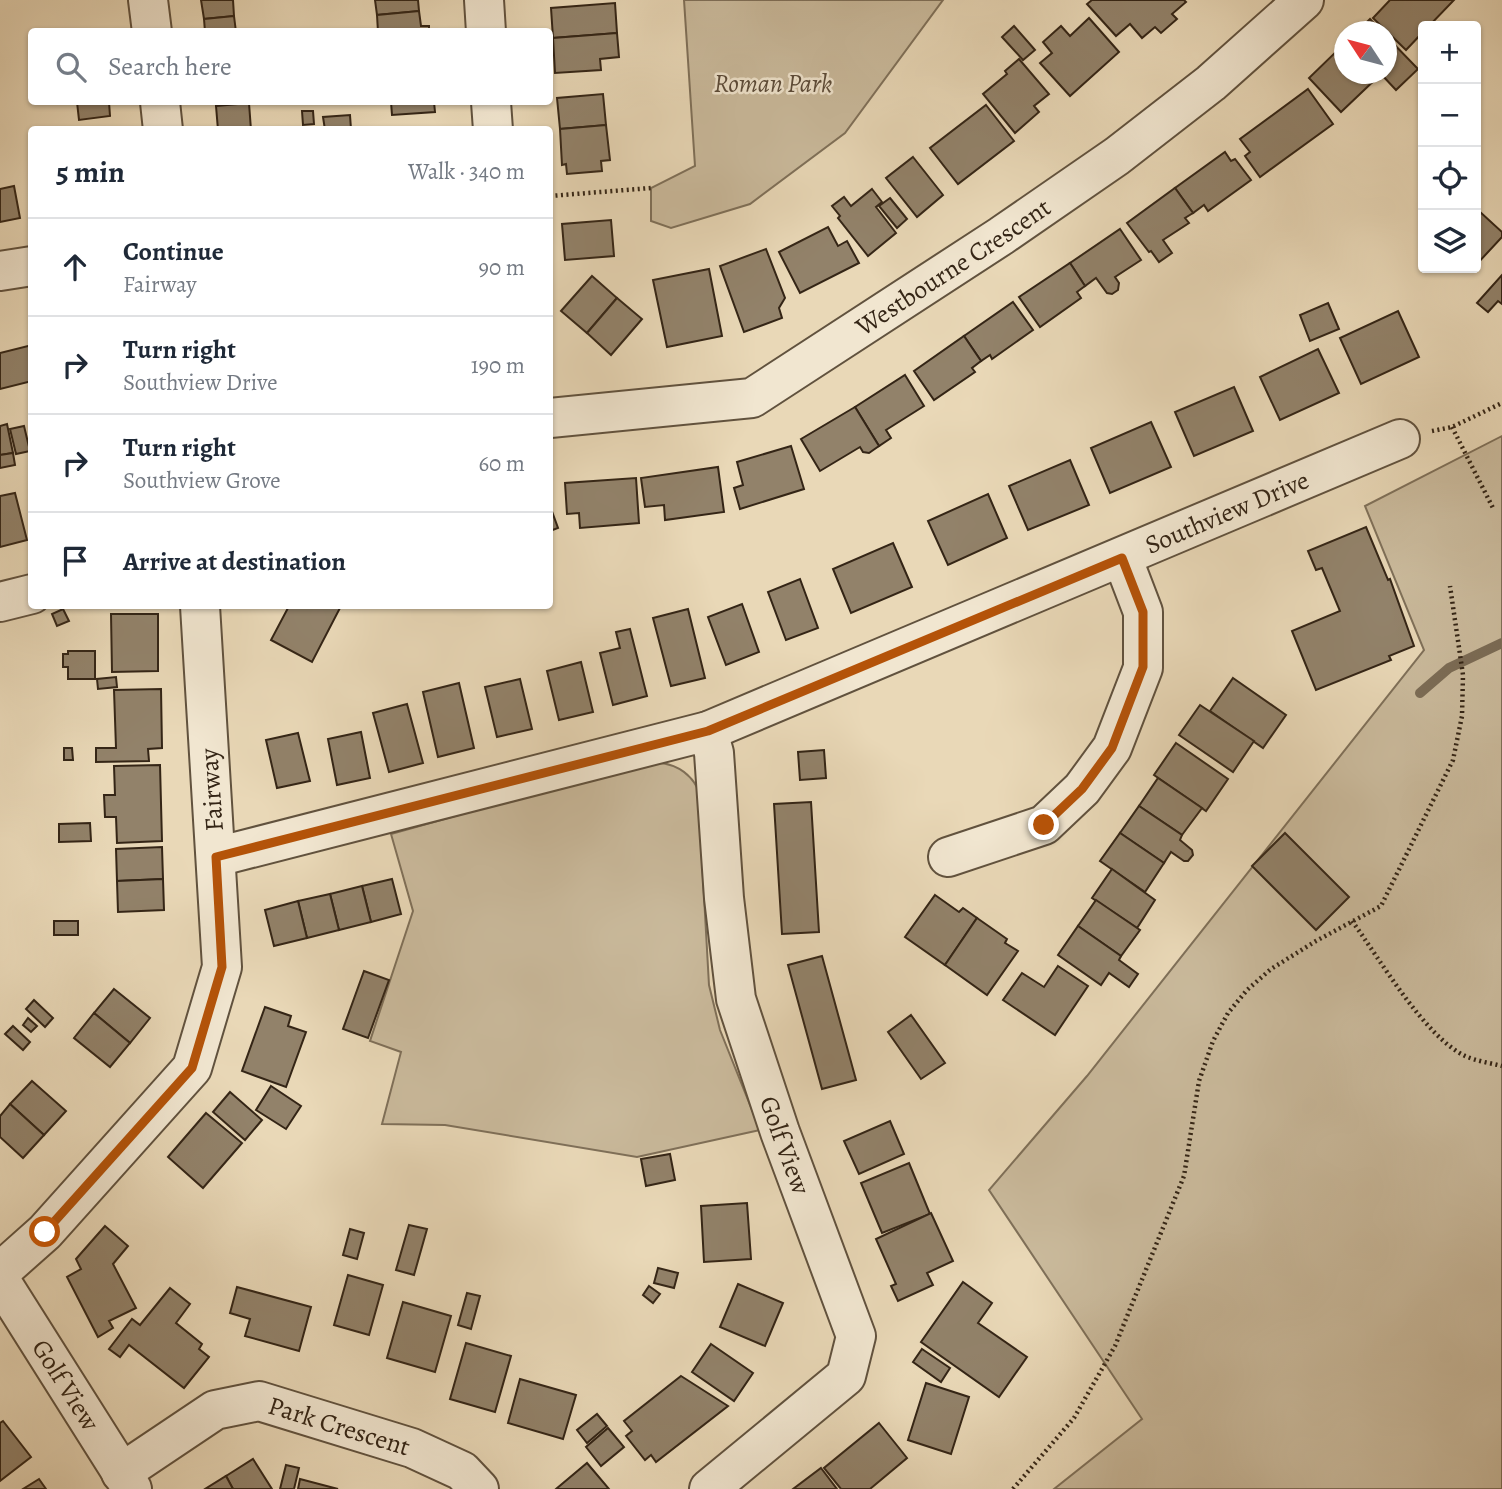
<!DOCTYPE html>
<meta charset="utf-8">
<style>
:root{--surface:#fff;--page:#f2f2f3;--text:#1f2937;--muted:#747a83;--line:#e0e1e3}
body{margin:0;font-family:Alegreya,serif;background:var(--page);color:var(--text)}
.controls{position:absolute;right:21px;top:21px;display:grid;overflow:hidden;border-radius:7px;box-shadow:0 2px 5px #0004}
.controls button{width:63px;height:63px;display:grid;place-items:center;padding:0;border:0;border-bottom:2px solid var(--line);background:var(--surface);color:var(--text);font:35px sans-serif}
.compass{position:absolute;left:1334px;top:21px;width:63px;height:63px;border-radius:50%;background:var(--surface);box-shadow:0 2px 5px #0004;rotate:306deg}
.stop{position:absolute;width:21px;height:21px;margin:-16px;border:5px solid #b45309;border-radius:50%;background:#fff}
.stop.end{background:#b45309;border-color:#fff;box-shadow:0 2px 7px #0008}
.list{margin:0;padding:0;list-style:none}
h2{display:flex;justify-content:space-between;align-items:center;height:91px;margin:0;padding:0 28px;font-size:30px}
h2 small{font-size:23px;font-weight:400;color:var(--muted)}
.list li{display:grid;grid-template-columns:46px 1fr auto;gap:21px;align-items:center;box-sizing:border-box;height:98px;padding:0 28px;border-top:2px solid var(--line)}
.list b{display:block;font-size:26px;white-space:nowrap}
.list p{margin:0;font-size:23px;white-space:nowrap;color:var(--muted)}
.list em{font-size:23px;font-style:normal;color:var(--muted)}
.icon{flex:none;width:38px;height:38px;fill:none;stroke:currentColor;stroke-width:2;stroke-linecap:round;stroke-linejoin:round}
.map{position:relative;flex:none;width:1502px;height:1489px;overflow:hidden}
.search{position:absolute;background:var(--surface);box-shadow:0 2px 5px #0004;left:28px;top:28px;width:525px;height:77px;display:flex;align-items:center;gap:18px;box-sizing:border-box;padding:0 24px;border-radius:7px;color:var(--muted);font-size:26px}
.panel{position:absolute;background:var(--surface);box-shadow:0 2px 5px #0004;left:28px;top:126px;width:525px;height:483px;border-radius:7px}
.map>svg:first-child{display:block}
.green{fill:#caba9c;stroke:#7f7059;stroke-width:2}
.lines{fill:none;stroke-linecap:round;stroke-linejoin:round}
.stream{stroke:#7b6c56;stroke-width:10}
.building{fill:#92826a;stroke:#342516;stroke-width:2}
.minor-casing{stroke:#61523e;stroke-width:42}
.path{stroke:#342516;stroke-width:4.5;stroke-dasharray:2 3.5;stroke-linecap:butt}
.minor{stroke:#f1e6d0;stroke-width:38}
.route{stroke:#b45309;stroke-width:9}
.labels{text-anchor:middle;stroke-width:5;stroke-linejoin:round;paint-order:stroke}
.park-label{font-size:26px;font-style:italic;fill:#5a4a38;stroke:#f1e6d0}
.street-label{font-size:26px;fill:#342516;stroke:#f1e6d0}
</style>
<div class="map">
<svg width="1502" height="1489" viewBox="0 0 1502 1489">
<rect width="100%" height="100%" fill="#e9d8b7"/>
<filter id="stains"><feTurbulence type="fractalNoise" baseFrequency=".00286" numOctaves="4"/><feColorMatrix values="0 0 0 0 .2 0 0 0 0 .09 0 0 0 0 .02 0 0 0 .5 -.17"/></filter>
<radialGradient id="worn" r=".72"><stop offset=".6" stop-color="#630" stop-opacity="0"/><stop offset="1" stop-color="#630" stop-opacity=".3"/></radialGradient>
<g class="green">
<polygon points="684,0 943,0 845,133 750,204 671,228 651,221 651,188 695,166"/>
<polygon points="1502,436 1502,1489 1054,1489 1142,1419 989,1190 1087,1076 1424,650 1365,506"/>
<path d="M649,762C671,762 688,769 698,789L709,985L720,1030L760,1130L637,1157L445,1125L382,1124L401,1052L370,1041L413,911L391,834Z"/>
</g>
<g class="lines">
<polyline class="stream" points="1420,693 1449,668 1502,643"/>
</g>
<g class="building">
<polygon points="201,0 233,0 234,16 204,19"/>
<polygon points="375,0 418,0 419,11 377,15"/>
<polygon points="1092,0 1184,0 1186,2 1172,14 1177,19 1161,33 1155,27 1142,38 1130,24 1116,36 1087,4"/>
<polygon points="1390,0 1454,0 1429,26 1423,26 1423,32 1406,50 1373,18"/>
<polygon points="615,3 617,33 553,38 551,8"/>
<polygon points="419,11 421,26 429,26 429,32 378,32 377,15"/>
<polygon points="234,16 236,32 205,32 204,19"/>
<polygon points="1089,18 1119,52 1070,96 1040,63 1052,53 1043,42 1061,26 1070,36"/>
<polygon points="1370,19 1382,32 1357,32"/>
<polygon points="1014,26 1035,50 1023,60 1002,37"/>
<polygon points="617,33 619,57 600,59 601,70 555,73 553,38"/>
<polygon points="1386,36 1418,69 1396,90 1381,74 1341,112 1309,78 1344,44 1344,74 1386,74"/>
<polygon points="1019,59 1049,94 1034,106 1039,112 1015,133 983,94 1007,74 1005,71"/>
<polygon points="1308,89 1333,124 1260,177 1245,156 1250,152 1240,139"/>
<polygon points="603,94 606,125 560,129 557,98"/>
<polygon points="77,102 109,102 110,116 79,120"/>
<polygon points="216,102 248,102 249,103 216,106"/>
<polygon points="391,102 434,102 435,112 392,115"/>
<polygon points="249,103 251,130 218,130 216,106"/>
<polygon points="986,105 1014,141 958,184 930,148"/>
<polygon points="302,111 313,111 314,124 303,125"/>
<polygon points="350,115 351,129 325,130 323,117"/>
<polygon points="606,125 610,160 601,161 602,171 567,174 566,164 562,165 560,129"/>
<polygon points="1225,152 1231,161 1235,159 1251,180 1208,211 1204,205 1193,213 1175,188"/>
<polygon points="913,157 943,195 917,217 886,178"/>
<polygon points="14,186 20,218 0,222 0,189"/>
<polygon points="1175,188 1193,213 1185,218 1189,223 1163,240 1172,253 1159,262 1151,251 1149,252 1127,223"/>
<polygon points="872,189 882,202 876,207 896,233 868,256 838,218 840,216 832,206 844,197 851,206"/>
<polygon points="890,198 907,219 897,228 879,206"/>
<polygon points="1479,211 1502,232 1502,237 1476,265 1476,214"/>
<polygon points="611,220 614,256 565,260 562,224"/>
<polygon points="828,227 838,246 847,241 859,263 800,293 779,252"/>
<polygon points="1120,229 1141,260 1115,277 1119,283 1118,290 1112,294 1107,293 1096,278 1085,286 1070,263"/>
<polygon points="766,249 785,298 779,308 782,318 744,332 720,266"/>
<polygon points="1070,263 1085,286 1077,292 1081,298 1040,327 1019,297"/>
<polygon points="709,269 722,336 667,347 653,280"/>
<polygon points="1502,275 1502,304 1498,301 1488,312 1477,303"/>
<polygon points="592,276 617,298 587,333 561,311"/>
<polygon points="617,298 642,319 611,355 587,333"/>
<polygon points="1013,302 1033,330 992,359 990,355 981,361 964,336"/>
<polygon points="1328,303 1339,329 1310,341 1300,315"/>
<polygon points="1398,311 1419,357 1361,384 1340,338"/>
<polygon points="964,336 981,361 972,368 975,372 934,400 914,371"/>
<polygon points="32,345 32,381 0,389 0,353"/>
<polygon points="1318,349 1339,393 1280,420 1260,377"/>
<polygon points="905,375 924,406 886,430 891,438 879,446 855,407"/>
<polygon points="1234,387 1253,431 1194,456 1175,412"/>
<polygon points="855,407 879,446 869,453 863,452 860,447 820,471 801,439"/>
<polygon points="1151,422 1171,467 1110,493 1091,448"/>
<polygon points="7,424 13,453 0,455 0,426"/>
<polygon points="24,426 30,451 16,454 10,429"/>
<polygon points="791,446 804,489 740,509 734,488 743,485 737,462"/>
<polygon points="13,453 15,465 0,468 0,455"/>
<polygon points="1070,460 1089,505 1028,530 1009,486"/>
<polygon points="718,467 724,512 665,520 664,505 645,507 641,478"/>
<polygon points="636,478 639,523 580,528 579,513 567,514 565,483"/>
<polygon points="15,493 27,540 0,547 0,496"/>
<polygon points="988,494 1007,538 948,565 928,521"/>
<polygon points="550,506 558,528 550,531"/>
<polygon points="1366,527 1388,580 1390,579 1414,646 1389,656 1391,660 1316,690 1292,631 1340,611 1322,568 1316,570 1308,551"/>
<polygon points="893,543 912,587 851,613 833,569"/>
<polygon points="800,579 818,628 786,640 768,592"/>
<polygon points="742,604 759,652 726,665 708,617"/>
<polygon points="289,606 341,606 312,662 271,640"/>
<polygon points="63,609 69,621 57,626 52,614"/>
<polygon points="688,609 705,678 671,686 653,618"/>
<polygon points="111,614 158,614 158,671 112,672"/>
<polygon points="630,629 647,696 613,705 600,653 620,648 616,632"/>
<polygon points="68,651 95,651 95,679 68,679 68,667 63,667 63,654 68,654"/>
<polygon points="581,662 593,712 559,720 547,671"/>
<polygon points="116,677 117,687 98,689 97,679"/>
<polygon points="1233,678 1286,715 1263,748 1210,711"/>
<polygon points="520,679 532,729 497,737 485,687"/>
<polygon points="459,683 474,748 438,757 423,692"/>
<polygon points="161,689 162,748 148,749 149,761 96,762 96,748 116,748 114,690"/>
<polygon points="407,704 423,763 389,772 373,713"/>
<polygon points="1200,705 1254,741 1233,772 1179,735"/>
<polygon points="361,732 370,778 337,785 328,739"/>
<polygon points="298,733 310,781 277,788 266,740"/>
<polygon points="1176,743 1228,779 1206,811 1154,775"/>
<polygon points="64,748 72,748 73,760 64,760"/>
<polygon points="824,750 826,778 800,780 798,752"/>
<polygon points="160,765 162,841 117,843 116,817 105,817 104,795 115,795 114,766"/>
<polygon points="1158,778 1202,808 1182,835 1139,806"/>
<polygon points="811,802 819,932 782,934 774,804"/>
<polygon points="1139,806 1182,835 1180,840 1192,850 1193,855 1188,861 1184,861 1171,852 1164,863 1120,833"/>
<polygon points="90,823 91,841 59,842 59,824"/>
<polygon points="1120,833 1164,863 1145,892 1100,861"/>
<polygon points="1285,833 1349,897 1316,930 1252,866"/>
<polygon points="162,847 163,879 117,881 116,849"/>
<polygon points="1112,869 1155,900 1137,928 1092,898"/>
<polygon points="163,879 164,910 118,912 117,881"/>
<polygon points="392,879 401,914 371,922 362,886"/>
<polygon points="362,886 371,922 339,930 330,894"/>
<polygon points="330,894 339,930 307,938 298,901"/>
<polygon points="935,895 959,912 963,908 977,918 945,965 905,937"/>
<polygon points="1096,900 1140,930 1121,956 1078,926"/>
<polygon points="298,901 307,938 274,946 265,910"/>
<polygon points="977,918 1007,939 1005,943 1018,951 987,995 945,965"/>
<rect x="54" y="921" width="24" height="14"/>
<polygon points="1078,926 1121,956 1119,960 1138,974 1129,987 1109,973 1101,985 1058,955"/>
<polygon points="822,956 856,1080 822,1089 788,965"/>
<polygon points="1058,966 1088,986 1055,1035 1003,1000 1022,973 1044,987"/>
<polygon points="364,971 389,980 368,1038 343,1029"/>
<polygon points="114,989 150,1018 130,1043 94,1013"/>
<polygon points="34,1000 53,1018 45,1027 26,1009"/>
<polygon points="265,1007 291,1016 288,1026 306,1032 286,1087 242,1071"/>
<polygon points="94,1013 130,1043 110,1067 74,1038"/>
<polygon points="911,1015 945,1063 921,1079 888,1032"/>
<polygon points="28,1018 37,1026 31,1032 23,1025"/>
<polygon points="13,1026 30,1042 23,1050 5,1034"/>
<polygon points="32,1081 66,1111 44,1135 10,1104"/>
<polygon points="271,1086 301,1106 286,1129 256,1110"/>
<polygon points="230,1092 262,1120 245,1140 213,1112"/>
<polygon points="10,1104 44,1135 23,1158 0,1137 0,1116"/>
<polygon points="206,1113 242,1143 203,1188 168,1157"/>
<polygon points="890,1121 904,1154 859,1174 844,1141"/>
<polygon points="670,1154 675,1180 646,1186 641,1159"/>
<polygon points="909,1163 930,1214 882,1233 861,1183"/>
<polygon points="747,1203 751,1259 704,1262 701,1206"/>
<polygon points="931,1213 953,1261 927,1273 933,1285 898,1301 891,1286 896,1284 876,1239"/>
<polygon points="409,1225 427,1229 414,1275 396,1270"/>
<polygon points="105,1226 128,1246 113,1264 136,1308 109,1321 113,1328 98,1337 67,1277 81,1269 76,1259"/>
<polygon points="350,1229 364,1233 357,1259 343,1255"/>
<polygon points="658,1268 678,1273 674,1288 654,1283"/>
<polygon points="348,1275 383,1285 369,1335 334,1325"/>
<polygon points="963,1282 992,1303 978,1323 1027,1357 999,1397 921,1342"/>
<polygon points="738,1284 783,1303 765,1346 720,1327"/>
<polygon points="649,1286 660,1294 653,1303 643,1295"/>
<polygon points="237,1287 311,1307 299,1351 245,1336 250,1319 230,1313"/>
<polygon points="170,1288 190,1304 176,1323 202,1344 199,1349 209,1357 184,1388 129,1345 120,1357 109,1349 132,1319 140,1325"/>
<polygon points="467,1293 480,1296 471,1329 458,1325"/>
<polygon points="403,1302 451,1316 435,1372 387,1358"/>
<polygon points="466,1343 511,1356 495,1412 450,1399"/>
<polygon points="711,1344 753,1373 734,1401 692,1372"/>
<polygon points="922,1349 950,1368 941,1382 913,1362"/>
<polygon points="681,1376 728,1406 656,1462 651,1455 645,1460 626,1436 632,1431 624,1421"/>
<polygon points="520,1379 576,1395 563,1439 508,1423"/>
<polygon points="926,1383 969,1397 951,1454 908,1440"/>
<polygon points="597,1414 607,1426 587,1443 577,1430"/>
<polygon points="3,1421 31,1457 0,1481 0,1423"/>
<polygon points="879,1423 907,1458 870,1489 841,1489 824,1468"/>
<polygon points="608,1428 624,1447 601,1466 586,1447"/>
<polygon points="253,1459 272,1489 233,1489 226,1476"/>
<polygon points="587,1463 609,1489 556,1489"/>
<polygon points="286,1465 299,1468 294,1489 280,1489"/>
<polygon points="821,1468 837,1489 793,1489"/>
<polygon points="226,1476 233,1489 205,1489"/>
<polygon points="39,1479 46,1489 23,1489"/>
<polygon points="300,1479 338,1489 298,1489"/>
</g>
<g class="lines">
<defs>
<g id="minor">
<polyline points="148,0 152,32"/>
<polyline points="484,0 486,32"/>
<polyline points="160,102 163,130"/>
<polyline points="491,102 493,130"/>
<polyline points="0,271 32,266"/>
<path id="s1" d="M550,418L752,398L1001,236L1117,156L1211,83L1304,0"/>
<polyline points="0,602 32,594"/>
<path id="s2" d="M708,731L714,753L724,898L736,999L780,1132L856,1336L846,1376L709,1489"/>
<path id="s3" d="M216,857L708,731L1400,439"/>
<polyline points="948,857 1044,825 1082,789 1112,748 1143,668 1143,612 1122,557"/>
<polyline points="0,1272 45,1232 192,1068 222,967 200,606"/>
<path id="s4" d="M0,1280L132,1489"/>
<path id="s5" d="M121,1473L215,1410L259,1401L412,1448L462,1471L479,1489"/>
</g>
</defs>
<use href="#minor" class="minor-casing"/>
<g class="path">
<polyline points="550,196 651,188"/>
<polyline points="1452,427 1494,510"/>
<polyline points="1432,431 1452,427 1502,403"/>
<path d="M1352,921C1380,959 1424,1036 1465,1056C1476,1061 1490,1063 1502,1066"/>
<polyline points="1013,1489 1074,1418 1115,1346 1184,1176 1199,1081 1213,1041 1228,1013 1247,990 1271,969 1316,941 1381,906 1453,760 1462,716 1463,675 1450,586"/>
</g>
<use href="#minor" class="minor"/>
</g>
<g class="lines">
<polyline class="route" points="45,1232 192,1068 222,967 216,857 708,731 1122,558 1143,612 1143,667 1112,748 1082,789 1044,825"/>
</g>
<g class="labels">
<g class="park-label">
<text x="773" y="92">Roman Park</text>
</g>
<g class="street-label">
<text dy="9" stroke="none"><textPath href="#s1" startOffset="443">Westbourne Crescent</textPath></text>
<text dy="9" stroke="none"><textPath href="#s3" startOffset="1071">Southview Drive</textPath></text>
<text transform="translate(211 790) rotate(-94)" y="9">Fairway</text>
<text dy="9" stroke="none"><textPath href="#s2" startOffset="424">Golf View</textPath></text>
<text dy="9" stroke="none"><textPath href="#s4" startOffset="124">Golf View</textPath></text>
<text dy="9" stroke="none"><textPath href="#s5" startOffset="242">Park Crescent</textPath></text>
</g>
</g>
<rect width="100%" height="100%" filter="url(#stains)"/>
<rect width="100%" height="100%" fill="url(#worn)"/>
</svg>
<div class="controls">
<button>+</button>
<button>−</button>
<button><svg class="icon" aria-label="locate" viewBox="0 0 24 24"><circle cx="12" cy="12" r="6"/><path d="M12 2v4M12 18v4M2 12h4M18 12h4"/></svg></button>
<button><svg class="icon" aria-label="layers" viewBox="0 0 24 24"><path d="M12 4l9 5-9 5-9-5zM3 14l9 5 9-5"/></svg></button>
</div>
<svg class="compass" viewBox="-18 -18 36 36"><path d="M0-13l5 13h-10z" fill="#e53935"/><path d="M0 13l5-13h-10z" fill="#747a83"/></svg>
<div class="stop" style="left:45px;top:1232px"></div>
<div class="stop end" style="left:1044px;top:825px"></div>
<div class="search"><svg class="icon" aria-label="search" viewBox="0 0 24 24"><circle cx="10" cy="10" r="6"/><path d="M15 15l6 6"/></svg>Search here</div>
<section class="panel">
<h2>5 min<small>Walk · 340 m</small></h2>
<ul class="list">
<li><svg class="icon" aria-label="ahead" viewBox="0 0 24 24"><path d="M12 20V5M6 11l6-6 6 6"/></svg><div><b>Continue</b><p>Fairway</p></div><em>90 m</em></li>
<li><svg class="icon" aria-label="right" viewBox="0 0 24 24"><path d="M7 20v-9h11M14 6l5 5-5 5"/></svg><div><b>Turn right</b><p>Southview Drive</p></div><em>190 m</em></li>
<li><svg class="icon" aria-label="right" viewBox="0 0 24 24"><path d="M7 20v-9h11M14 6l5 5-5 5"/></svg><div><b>Turn right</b><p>Southview Grove</p></div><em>60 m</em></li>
<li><svg class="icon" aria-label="arrive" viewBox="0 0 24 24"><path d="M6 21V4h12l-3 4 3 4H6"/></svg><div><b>Arrive at destination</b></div></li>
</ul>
</section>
</div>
